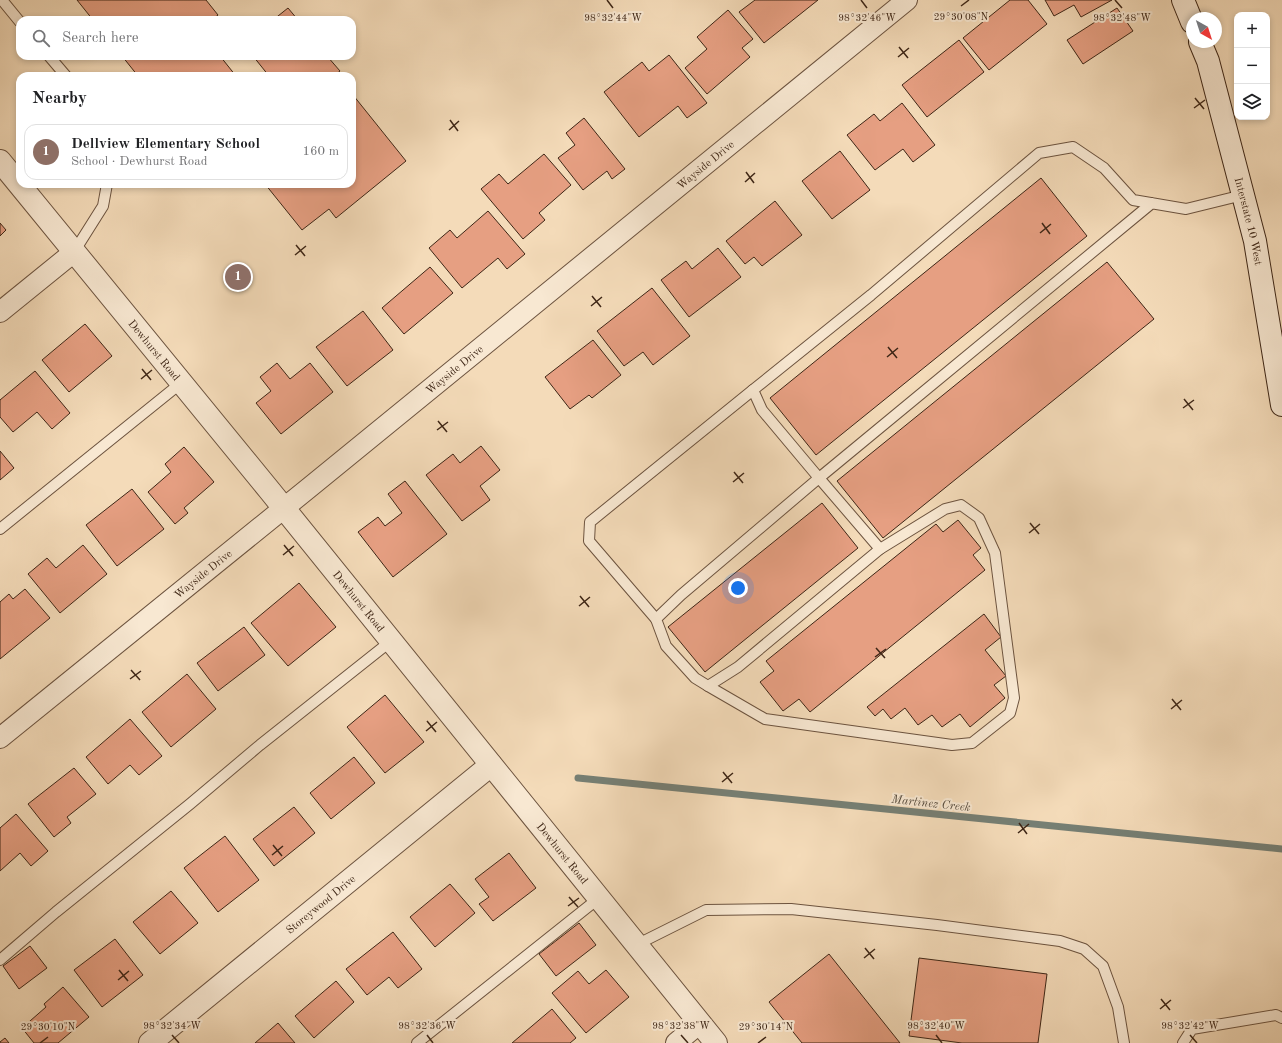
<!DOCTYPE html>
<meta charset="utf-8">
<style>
:root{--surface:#fff;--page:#f2f2f2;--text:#202124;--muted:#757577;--line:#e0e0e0;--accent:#8f2418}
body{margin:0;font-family:"Old Standard TT",serif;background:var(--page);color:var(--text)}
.controls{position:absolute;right:12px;top:12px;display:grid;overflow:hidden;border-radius:8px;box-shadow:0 2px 6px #0003}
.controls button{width:36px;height:36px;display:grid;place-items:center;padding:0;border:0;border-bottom:1px solid var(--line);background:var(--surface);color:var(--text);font:20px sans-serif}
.compass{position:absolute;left:1186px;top:12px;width:36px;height:36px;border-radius:50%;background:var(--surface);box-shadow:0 2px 6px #0003;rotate:141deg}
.you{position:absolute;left:738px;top:588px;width:14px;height:14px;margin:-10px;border:3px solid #fff;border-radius:50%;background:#1a73e8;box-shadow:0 0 0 6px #1a73e833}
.badge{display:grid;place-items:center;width:26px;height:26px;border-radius:50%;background:var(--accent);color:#fff;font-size:13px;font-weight:700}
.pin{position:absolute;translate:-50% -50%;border:2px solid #fff;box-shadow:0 1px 4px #0006}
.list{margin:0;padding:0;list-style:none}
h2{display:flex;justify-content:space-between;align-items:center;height:52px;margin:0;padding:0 16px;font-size:17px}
h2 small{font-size:13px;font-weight:400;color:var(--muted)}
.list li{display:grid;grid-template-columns:26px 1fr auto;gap:12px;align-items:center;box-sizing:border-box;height:56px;margin:0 8px 8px;padding:0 8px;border:1px solid var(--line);border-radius:12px}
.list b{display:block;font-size:15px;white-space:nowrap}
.list p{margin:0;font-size:13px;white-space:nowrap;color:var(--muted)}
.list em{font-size:13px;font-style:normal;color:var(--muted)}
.icon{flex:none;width:22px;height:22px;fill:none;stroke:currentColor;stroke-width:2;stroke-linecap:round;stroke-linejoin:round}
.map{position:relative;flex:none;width:1282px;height:1043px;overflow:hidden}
.search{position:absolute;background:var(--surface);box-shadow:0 2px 6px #0003;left:16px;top:16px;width:340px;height:44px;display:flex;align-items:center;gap:10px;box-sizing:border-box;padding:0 14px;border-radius:12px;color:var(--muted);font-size:15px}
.panel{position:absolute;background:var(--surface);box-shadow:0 2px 6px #0003;left:16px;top:72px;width:340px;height:116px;border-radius:12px}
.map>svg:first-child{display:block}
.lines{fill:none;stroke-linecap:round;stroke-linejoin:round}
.stream{stroke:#767f74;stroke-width:7}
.building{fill:#e69f82;stroke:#3e2616}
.service-casing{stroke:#6c533f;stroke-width:12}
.minor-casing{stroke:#6c533f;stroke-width:22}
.tertiary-casing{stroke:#6c533f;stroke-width:24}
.secondary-casing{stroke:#3e2616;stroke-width:24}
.service{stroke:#f8e8d2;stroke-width:10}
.minor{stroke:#f8e8d2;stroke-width:20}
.tertiary{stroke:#f8e8d2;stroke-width:22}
.secondary{stroke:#f8e8d2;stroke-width:22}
.ticks{fill:none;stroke:#3e2616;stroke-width:1.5}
.labels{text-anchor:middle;stroke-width:4;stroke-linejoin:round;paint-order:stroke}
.street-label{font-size:11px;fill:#3e2616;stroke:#f8e8d2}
.water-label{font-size:12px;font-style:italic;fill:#564b3d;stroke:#f8e8d2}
.ticks-label{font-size:10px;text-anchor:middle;fill:#3e2616;stroke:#f8e8d2;stroke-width:4;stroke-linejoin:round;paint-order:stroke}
</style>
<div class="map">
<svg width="1282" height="1043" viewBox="0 0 1282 1043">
<rect width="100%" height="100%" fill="#f4dbb9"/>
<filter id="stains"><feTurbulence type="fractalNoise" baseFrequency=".005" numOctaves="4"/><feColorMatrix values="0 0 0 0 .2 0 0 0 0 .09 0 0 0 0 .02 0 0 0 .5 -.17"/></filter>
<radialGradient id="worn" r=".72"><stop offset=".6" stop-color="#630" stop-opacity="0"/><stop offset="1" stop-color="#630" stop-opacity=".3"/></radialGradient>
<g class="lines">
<polyline class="stream" points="578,778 1282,849"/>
</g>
<g class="building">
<polygon points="77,0 206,0 218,15 212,20 93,20"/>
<polygon points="755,0 818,0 764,43 739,12"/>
<polygon points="1010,0 1028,0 1047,24 989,70 963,38"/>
<polygon points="1045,0 1112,0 1081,17 1074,5 1054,16"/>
<polygon points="288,8 298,20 273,20"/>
<polygon points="1117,8 1133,31 1083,64 1067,40"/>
<polygon points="728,10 753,39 742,48 750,57 707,94 685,68 707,49 697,37"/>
<polygon points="959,40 984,72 927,117 902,85"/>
<polygon points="669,55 707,103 687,118 678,106 639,137 604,92 642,62 649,71"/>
<polygon points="122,56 220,56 236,76 138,76"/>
<polygon points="253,56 327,56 340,71 334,76 269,76"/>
<polygon points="353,95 406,161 336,218 329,209 302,230 265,184 352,184"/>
<polygon points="902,103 935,145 913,162 903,149 875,170 847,135 874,114 880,121"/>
<polygon points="584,118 625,169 612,179 607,171 583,190 558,158 575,145 566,133"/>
<polygon points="840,151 870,190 832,219 802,181"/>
<polygon points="544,154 571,185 539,213 545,220 523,239 481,189 499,174 508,184"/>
<polygon points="1041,178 1087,236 816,455 770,398"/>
<polygon points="775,201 802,235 762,266 754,257 745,264 726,241"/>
<polygon points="488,211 525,254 507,269 498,258 462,288 429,248 450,230 457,238"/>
<polygon points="0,223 6,230 0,236"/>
<polygon points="718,248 741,277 689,317 661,280 686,261 692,269"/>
<polygon points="1107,262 1154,319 883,538 837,481"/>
<polygon points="430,267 453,293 404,334 382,308"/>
<polygon points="652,288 690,336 653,365 643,352 624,366 597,331"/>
<polygon points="363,311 393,350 347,386 316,347"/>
<polygon points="85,324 112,356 69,392 42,360"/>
<polygon points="593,340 621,375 592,398 589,395 570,409 545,377"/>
<polygon points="277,363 290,379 310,363 333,392 281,434 256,403 271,391 260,377"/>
<polygon points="35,371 70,413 52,429 37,412 13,432 0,417 0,400"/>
<polygon points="481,446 500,470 480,486 490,500 462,521 426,475 453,454 460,463"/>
<polygon points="184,447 214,482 184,508 188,513 175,524 148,492 171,472 165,464"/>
<polygon points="0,451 14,468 0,480"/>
<polygon points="405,481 447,534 393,577 358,532 378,517 385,526 402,513 388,494"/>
<polygon points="132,489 164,529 117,566 86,525"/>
<polygon points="822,503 858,548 705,672 668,627"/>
<polygon points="958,520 981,548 973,555 985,570 810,712 799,699 783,711 760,682 774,671 766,661 936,524 943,532"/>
<polygon points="83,545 107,574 60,613 28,574 47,558 56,568"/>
<polygon points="299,583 336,627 288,666 251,623"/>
<polygon points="25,589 50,618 0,659 0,602 9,594 13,599"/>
<polygon points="984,614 1001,637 985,650 1006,676 994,685 1005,698 970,727 960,714 942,727 932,715 918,725 905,708 891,719 883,709 875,716 867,707"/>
<polygon points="244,627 265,655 218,691 197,663"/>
<polygon points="187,674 216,709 171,747 142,712"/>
<polygon points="385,695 424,742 385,773 347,727"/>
<polygon points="130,719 162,756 139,775 130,765 108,784 86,757"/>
<polygon points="354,757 375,783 331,819 310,793"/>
<polygon points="74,768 96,794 67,817 71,823 54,837 28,804"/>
<polygon points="294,807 315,833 274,866 253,839"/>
<polygon points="16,814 48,851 31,866 20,853 0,871 0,828"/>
<polygon points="225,836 259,880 218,912 184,868"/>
<polygon points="509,853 536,888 493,921 479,904 489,897 475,879"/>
<polygon points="450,884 475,913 435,947 410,917"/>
<polygon points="171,891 198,923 160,954 133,922"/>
<polygon points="579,923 596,945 556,976 539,954"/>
<polygon points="393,932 422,969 398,988 389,977 367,995 346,969"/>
<polygon points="115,939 143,975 102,1007 74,970"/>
<polygon points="30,946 47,968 19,989 3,966"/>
<polygon points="829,954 900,1043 802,1043 769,1002"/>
<polygon points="919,958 1047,974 1038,1043 962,1043 909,1036"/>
<polygon points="606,970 629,997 586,1033 552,993 578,971 589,984"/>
<polygon points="336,981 354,1002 314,1038 295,1016"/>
<polygon points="63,987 89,1017 58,1043 34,1043 22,1028 46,1007 44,1004"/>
<polygon points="552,1009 576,1038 570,1043 512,1043"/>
<polygon points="278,1023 295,1043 255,1043"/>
<polygon points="5,1038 9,1043 0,1043 0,1042"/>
</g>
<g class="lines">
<defs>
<g id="service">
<polyline points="2,0 20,22"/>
<polyline points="49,56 66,76"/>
<polyline points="1152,203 819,478 880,549 738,667 708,686 695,678 666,646 656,619 681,595 819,478 762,410 753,390 871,295 1039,153 1073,147 1104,168 1133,200 1186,209 1243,195"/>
<polyline points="74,252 103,206 107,184"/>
<polyline points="0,529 181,383"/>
<polyline points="656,619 589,541 590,522 753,390"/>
<polyline points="708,686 765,719 952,745 972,743 1010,713 1014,698 995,553 979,518 961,505 945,509 880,549"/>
<polyline points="636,945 706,910 791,909 937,925 1060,941 1084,949 1103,966 1118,1007 1124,1043"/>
<polyline points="0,960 56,912 190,804 260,745 391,641"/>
<polyline points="417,1043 599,898"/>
<polyline points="1183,1043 1192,1029 1276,1015 1282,1018"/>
</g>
<g id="minor">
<polyline points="0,312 74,252"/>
<path id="s1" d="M0,738L310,487L907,0"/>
<polyline points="676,1043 700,1023"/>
</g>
<g id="tertiary">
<path id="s2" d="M0,161L270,491L716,1043"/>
<path id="s3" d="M150,1043L491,765"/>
</g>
<g id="secondary">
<polyline points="1183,0 1192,22"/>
<path id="s4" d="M1200,42L1208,61L1255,241L1282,405"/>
</g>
</defs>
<use href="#service" class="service-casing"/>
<use href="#minor" class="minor-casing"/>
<use href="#tertiary" class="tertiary-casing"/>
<use href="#secondary" class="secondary-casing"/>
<use href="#service" class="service"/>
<use href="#minor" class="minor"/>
<use href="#tertiary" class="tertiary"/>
<use href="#secondary" class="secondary"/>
</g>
<path class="ticks" d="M607,0L613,8M861,0L867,8M1115,0L1122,8M961,6L969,0M899,47L908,58M898,57L909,48M1195,98L1204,109M1194,108L1205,100M450,120L458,131M449,130L459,121M746,172L754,183M745,182L755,173M1042,223L1050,234M1040,233L1051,224M296,245L305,256M295,255L306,246M592,296L601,307M591,306L602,297M888,347L897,358M887,357L898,348M142,369L151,380M141,379L152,370M1184,399L1193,410M1183,408L1194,400M438,421L447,432M437,430L448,422M734,472L743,483M733,482L744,473M1030,523L1039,534M1029,533L1040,524M284,545L293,556M283,555L294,546M580,596L589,607M579,606L590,597M876,648L885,658M875,657L886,649M131,670L140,680M130,679L141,671M1172,699L1181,710M1171,709L1182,700M427,721L436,732M426,731L437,722M723,772L732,783M722,782L733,773M1019,823L1027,834M1018,833L1029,824M273,845L282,856M272,855L283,846M569,897L578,907M568,906L579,898M865,948L874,959M864,958L875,949M119,970L128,981M118,980L129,971M1161,999L1170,1010M1160,1009L1171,1000M172,1035L179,1043M427,1035L433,1043M681,1035L688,1043M936,1035L942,1043M1190,1035L1197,1043M40,1043L48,1037M758,1043L766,1037"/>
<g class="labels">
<g class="street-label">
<text dy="4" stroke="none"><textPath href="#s1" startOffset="909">Wayside Drive</textPath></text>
<text dy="4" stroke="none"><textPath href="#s4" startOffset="186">Interstate 10 West</textPath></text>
<text dy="4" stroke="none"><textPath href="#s2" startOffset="244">Dewhurst Road</textPath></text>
<text dy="4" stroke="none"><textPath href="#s1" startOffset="585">Wayside Drive</textPath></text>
<text dy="4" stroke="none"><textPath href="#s1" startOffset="261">Wayside Drive</textPath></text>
<text dy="4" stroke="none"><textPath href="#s2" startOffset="568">Dewhurst Road</textPath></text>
<text dy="4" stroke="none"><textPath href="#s2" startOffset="892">Dewhurst Road</textPath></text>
<text dy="4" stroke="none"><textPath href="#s3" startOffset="220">Storeywood Drive</textPath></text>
</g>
<g class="water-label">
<text transform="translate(931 803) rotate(6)" y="4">Martinez Creek</text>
</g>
</g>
<g class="ticks-label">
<text x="961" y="20">29°30'08"N</text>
<text x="613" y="21">98°32'44"W</text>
<text x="867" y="21">98°32'46"W</text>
<text x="1122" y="21">98°32'48"W</text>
<text x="172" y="1029">98°32'34"W</text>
<text x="427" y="1029">98°32'36"W</text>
<text x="681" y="1029">98°32'38"W</text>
<text x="936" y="1029">98°32'40"W</text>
<text x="1190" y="1029">98°32'42"W</text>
<text x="48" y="1030">29°30'10"N</text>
<text x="766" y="1030">29°30'14"N</text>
</g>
<rect width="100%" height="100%" filter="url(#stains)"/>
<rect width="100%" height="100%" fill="url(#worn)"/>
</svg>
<div class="controls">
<button>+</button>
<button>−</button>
<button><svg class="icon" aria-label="layers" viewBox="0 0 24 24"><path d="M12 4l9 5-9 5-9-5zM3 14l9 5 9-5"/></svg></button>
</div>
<svg class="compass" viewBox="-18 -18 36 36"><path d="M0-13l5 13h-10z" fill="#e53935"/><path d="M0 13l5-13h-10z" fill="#757577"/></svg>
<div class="you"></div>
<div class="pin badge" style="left:238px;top:277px;background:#8d6e63">1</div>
<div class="search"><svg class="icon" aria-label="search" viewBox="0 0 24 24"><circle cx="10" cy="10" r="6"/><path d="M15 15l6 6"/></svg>Search here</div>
<section class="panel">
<h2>Nearby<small></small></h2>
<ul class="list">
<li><span class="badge" style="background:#8d6e63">1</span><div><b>Dellview Elementary School</b><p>School · Dewhurst Road</p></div><em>160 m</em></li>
</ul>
</section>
</div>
